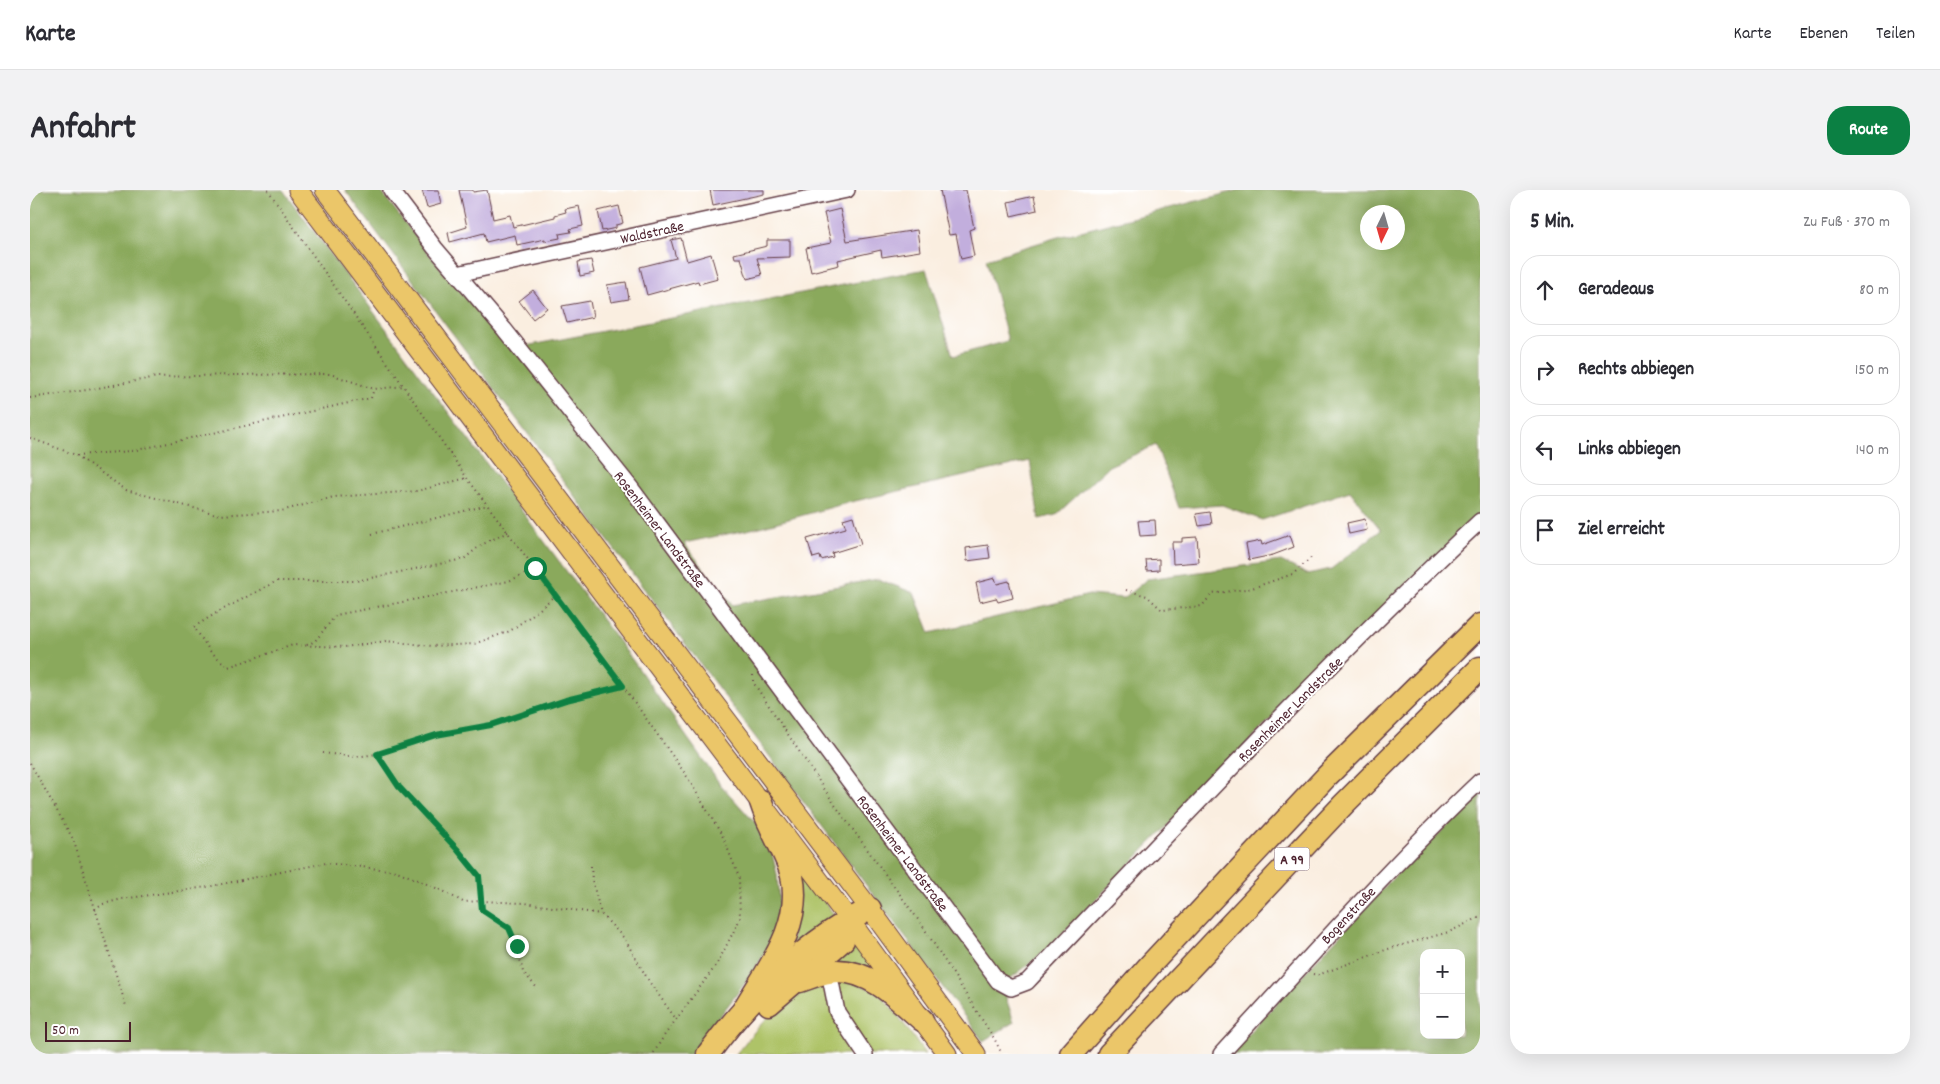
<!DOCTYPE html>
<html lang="de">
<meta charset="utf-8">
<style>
:root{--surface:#fff;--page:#f2f2f3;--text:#2b2b33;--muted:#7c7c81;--line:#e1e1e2;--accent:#0b8043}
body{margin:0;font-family:Dekko,sans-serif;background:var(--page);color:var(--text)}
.controls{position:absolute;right:15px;bottom:15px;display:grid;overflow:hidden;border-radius:10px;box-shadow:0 5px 20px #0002}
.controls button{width:45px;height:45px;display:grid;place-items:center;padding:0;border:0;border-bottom:1px solid var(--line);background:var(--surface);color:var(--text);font:25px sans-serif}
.compass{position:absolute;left:1330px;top:15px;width:45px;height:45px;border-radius:50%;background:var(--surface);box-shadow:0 5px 20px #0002;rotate:185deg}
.scale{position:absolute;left:15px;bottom:12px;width:86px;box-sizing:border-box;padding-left:5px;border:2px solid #4a1f2b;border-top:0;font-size:14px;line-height:18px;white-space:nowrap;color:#4a1f2b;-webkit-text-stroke:4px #fff;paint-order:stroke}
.stop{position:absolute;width:15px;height:15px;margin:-11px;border:4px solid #0b8043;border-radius:50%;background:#fff}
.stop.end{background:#0b8043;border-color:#fff;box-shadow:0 1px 5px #0008}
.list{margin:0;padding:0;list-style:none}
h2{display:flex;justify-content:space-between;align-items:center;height:65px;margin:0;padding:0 20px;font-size:21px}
h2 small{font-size:16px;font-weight:400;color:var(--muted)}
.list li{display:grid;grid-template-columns:32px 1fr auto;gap:15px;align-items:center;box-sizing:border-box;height:70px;margin:0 10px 10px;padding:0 10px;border:1px solid var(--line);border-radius:20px}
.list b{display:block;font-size:19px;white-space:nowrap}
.list em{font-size:16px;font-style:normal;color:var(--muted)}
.icon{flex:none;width:28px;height:28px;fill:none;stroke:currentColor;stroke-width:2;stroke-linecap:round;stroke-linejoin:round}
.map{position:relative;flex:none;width:1450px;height:864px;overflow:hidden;border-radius:20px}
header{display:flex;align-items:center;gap:30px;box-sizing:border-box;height:70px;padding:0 25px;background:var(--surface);border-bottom:1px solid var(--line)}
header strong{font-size:24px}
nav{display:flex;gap:28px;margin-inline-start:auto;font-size:18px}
.intro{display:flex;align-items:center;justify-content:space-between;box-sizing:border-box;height:120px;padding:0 30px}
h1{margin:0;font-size:35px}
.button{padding:12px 22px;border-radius:20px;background:var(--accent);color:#fff;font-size:18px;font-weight:700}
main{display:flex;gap:30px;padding:0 30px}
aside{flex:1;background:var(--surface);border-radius:20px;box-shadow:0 5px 20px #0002}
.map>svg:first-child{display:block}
.green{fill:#aec367;stroke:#7c7149}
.forest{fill:#8aa95c;stroke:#6a6444;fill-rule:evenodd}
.building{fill:#c2aedd}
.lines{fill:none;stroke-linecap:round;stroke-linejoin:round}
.minor-casing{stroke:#643e46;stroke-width:18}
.major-casing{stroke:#643e46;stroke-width:21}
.highway-casing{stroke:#643e46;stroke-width:25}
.path{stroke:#643e46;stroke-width:2;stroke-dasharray:1 4;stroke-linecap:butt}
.minor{stroke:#fff;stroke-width:15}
.major{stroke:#ebc669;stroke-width:19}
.highway{stroke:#ebc669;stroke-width:22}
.route{stroke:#0b8043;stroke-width:6}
.labels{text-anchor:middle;stroke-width:4;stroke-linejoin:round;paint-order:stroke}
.shield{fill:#fff;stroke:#80626b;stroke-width:1}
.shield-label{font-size:14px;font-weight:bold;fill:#4a1f2b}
.street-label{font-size:15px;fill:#4a1f2b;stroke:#fff}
</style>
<header>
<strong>Karte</strong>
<nav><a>Karte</a><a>Ebenen</a><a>Teilen</a></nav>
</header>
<div class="intro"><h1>Anfahrt</h1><a class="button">Route</a></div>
<main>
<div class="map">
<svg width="1450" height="864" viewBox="0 0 1450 864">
<rect width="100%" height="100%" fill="#fff"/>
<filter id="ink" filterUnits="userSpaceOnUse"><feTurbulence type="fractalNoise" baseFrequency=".02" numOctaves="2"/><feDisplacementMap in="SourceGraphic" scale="10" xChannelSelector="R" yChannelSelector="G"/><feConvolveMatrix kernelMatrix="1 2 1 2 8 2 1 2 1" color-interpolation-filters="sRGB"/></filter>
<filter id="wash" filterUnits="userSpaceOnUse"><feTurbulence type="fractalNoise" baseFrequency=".0096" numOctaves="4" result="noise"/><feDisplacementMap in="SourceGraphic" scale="20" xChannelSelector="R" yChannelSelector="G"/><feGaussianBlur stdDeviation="1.12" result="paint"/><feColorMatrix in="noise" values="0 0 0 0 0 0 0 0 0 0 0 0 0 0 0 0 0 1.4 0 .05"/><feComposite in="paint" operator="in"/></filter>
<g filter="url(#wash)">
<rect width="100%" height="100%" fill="#faeee0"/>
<g class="green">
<polygon points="769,678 805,726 760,764"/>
<polygon points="826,750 850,785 794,776"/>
<path d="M821,790L850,804L869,827L895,864H706C722,844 755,804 779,794C788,790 810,791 821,790Z"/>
</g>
<g class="forest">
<polygon points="0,0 253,0 604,472 690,594 727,635 740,655 747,684 749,713 746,735 739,756 722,784 661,864 0,864"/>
<path d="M315,0H350L399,64L480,159L896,79L923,166L978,151L956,69L1028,47L1209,0H1450V324L1284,485L1015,762L981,788L976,808L984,832L953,851ZM1338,22H1368V52H1338ZM1126,255L1149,318L1192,315L1232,330L1320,301L1351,340L1301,379L1277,384L1251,371L1117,389L1094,408L1059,405L900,443L884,403L848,389L702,415L654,353L726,338L821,312L1000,271L1009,329L1026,325L1079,276Z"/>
<path d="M1450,604V864H1199L1361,690ZM1394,763H1431V845H1394Z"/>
</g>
<g id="blocks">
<g class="building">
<polygon points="392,0 408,0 411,14 397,18"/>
<polygon points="429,0 443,0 443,2 457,0 463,29 480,25 483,37 525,27 525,25 536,22 535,19 549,16 553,36 540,39 541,42 529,44 530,48 515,51 515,49 487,55 485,45 456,52 454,43 420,52 418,43 437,37"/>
<polygon points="680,0 734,0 734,4 683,15"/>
<polygon points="910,0 936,0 944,38 939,40 944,66 931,69 926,44 919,45"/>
<polygon points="1004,6 1007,20 981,26 978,12"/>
<polygon points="589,16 593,33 586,35 586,38 572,41 568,21"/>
<polygon points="810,19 817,51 887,40 890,61 852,67 851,60 808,70 809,75 781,82 776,58 801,53 794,23"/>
<polygon points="651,48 657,71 681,64 688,89 669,94 668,91 617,105 610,77 646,68 641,50"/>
<polygon points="737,50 760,50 760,67 727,68 732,85 717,89 711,68 705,68 704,64 737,56"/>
<polygon points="561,70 564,83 550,86 548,72"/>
<polygon points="596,92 599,109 581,112 577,95"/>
<polygon points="503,100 517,118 503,129 489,111"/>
<polygon points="560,111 563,127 537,133 532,116"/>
<polygon points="1180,322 1182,334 1169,336 1166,324"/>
<polygon points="823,326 831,354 802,363 803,367 791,370 790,366 783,368 777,349 816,338 813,329"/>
<polygon points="1335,329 1337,340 1319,344 1317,333"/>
<polygon points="1125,330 1126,345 1110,346 1108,331"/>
<polygon points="1260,345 1264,357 1243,365 1219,370 1216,354 1231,351 1232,355"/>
<polygon points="1167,347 1169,372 1143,374 1142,352 1152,352 1152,348"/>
<polygon points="958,355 960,368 937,371 936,358"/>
<polygon points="1129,369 1129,380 1117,381 1116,370"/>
<polygon points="965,388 967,394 979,391 983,408 968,412 966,408 950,412 946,393"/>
</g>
</g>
</g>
<g filter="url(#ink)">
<use href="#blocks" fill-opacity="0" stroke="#643e46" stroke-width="1"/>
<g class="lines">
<defs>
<g id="minor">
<path d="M361,0L405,58L474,139L601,298L968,791L981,798L997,792C1146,636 1293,478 1450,331"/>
<polyline points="427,84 817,0"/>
<polyline points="799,782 807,822 835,864"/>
<path d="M1191,864C1276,772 1359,677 1450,591"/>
</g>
<g id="major">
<polyline points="268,0 826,739 917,864"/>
<polyline points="295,0 840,719 946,864"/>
</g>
<g id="highway">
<path d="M770,791C782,787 795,781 807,781C841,781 868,809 892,830"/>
<polyline points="739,814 813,750"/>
<path d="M714,819C737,779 773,737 762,686C758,668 748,654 741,637C737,629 734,621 731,612"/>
<path d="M678,864C721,806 775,751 840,719"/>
<polyline points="1041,864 1120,775 1297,586 1450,435"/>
<polyline points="1079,864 1313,615 1450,478"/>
</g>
</defs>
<use href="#minor" class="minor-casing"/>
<use href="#major" class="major-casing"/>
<use href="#highway" class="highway-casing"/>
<g class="path">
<polyline points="238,0 437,288 593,496 656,585 693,647 709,687 710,729 687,774 634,846 623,864"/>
<polyline points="0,208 57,200 127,187 206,185 300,184 344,199 375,196"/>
<polyline points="0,248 46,265 96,300 190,325 251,321 304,307 387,301 437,288"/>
<polyline points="47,265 102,261 341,208 344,199"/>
<polyline points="478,342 451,355 434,369 326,391 247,391 188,422 164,437 180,461 198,477 263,455 315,457 356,451 402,456 444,454 480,441 510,419 525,405"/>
<polyline points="342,344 458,315"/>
<polyline points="1096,400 1117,406 1132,420 1172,416 1182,404 1222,398 1263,384 1283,366"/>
<polyline points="277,455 285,451 306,425 479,391 505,379"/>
<polyline points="723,485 723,492 805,615 892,735 965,850 972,864"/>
<polyline points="293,563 325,567 347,564 406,545 461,535 536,510 593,496"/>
<polyline points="347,565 369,597 427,659 449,685 452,720 479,738 487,756 493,782 507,798"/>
<polyline points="0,573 43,649 96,816"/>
<polyline points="561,676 562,690 571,724 594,748 620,793 646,829"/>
<polyline points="65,720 73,714 92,709 177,697 296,673 367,681 413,701 433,712 450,711 495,713 571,724"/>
<polyline points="1283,784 1288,785 1358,759 1419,742 1450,727"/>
</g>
<use href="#minor" class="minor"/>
<use href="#major" class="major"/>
<use href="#highway" class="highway"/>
</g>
</g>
<g class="lines" filter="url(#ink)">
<polyline class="route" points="487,756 479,738 452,720 449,686 427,659 369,597 347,564 406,545 461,535 536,510 593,496 505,378"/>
</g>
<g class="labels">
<rect class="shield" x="1244.5" y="657.5" width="35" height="23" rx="4"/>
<g class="shield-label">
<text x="1262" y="674">A 99</text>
</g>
<g class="street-label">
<text transform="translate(622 42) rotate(-12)" y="5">Waldstraße</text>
<text transform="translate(630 339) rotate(53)" y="5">Rosenheimer Landstraße</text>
<text transform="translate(1260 519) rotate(-45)" y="5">Rosenheimer Landstraße</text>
<text transform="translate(873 663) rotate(53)" y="5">Rosenheimer Landstraße</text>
<text transform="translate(1318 725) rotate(-47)" y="5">Bogenstraße</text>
</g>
</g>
</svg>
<div class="controls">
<button>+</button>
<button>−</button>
</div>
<svg class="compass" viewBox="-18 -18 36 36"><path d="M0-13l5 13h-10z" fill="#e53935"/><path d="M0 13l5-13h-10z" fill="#7c7c81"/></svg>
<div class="scale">50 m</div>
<div class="stop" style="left:505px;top:378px"></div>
<div class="stop end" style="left:487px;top:756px"></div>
</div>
<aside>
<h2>5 Min.<small>Zu Fuß · 370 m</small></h2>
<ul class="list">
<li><svg class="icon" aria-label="ahead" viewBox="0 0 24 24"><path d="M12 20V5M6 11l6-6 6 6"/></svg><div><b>Geradeaus</b></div><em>80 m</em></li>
<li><svg class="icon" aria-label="right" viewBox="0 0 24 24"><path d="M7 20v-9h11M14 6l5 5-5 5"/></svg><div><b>Rechts abbiegen</b></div><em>150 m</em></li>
<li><svg class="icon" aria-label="left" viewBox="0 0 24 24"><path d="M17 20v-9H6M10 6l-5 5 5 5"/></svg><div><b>Links abbiegen</b></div><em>140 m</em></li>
<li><svg class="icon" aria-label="arrive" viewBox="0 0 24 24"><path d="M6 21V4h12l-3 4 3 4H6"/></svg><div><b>Ziel erreicht</b></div></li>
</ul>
</aside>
</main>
